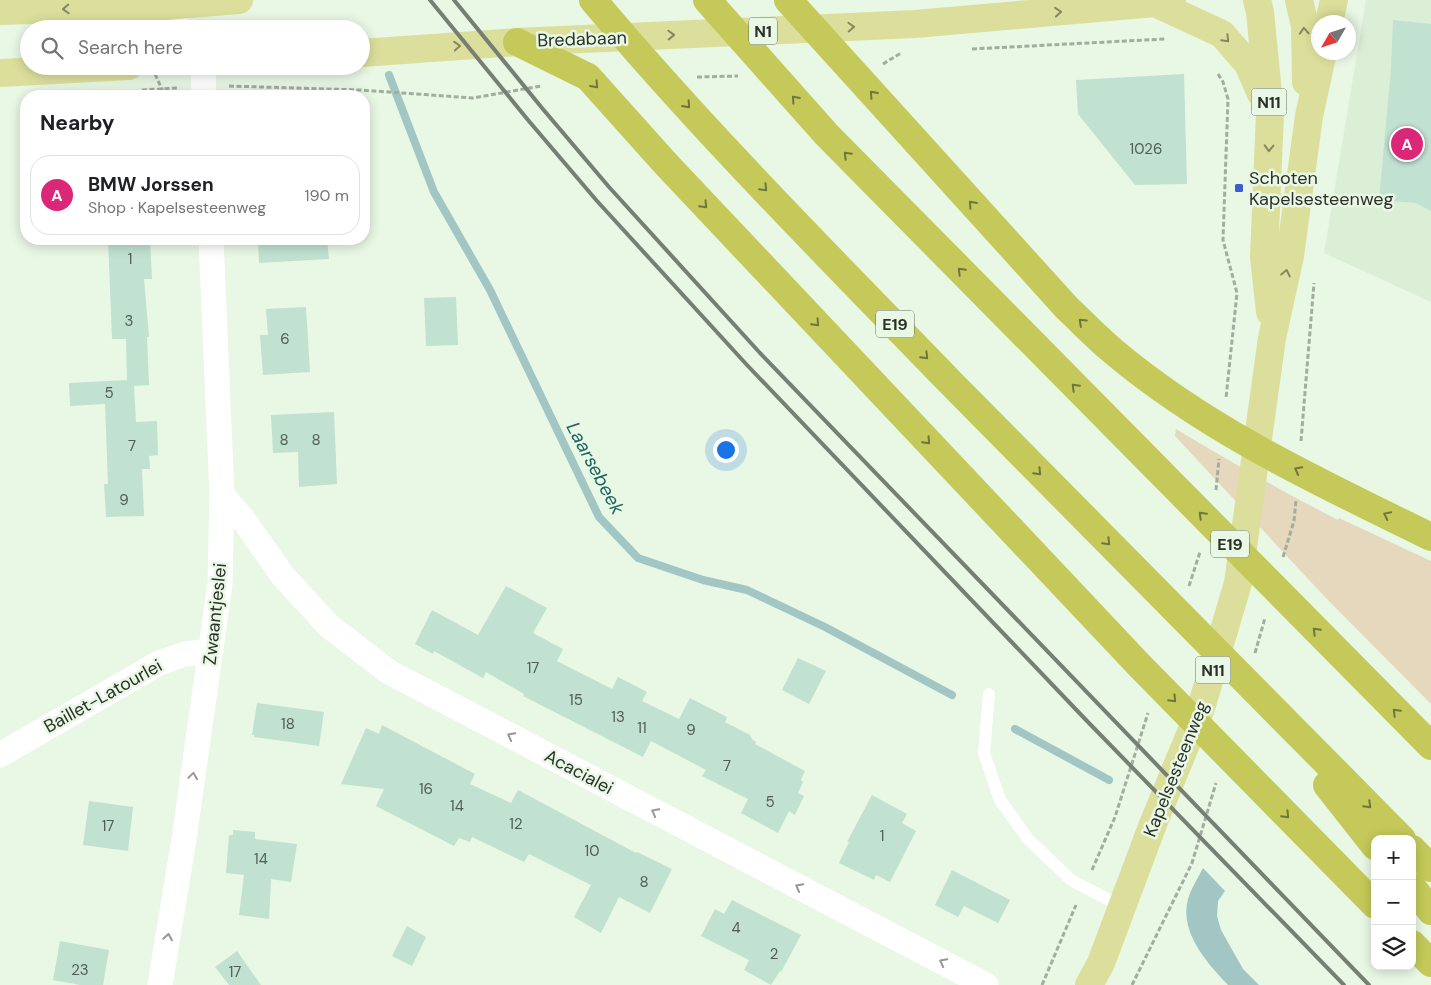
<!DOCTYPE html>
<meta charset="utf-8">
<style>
:root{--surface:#fff;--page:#f2f2f2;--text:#202124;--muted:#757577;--line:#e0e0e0;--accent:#db2777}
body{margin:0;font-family:"DM Sans",sans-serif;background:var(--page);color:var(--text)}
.controls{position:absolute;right:15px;bottom:15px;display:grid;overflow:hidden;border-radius:10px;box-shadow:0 2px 12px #0003}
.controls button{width:45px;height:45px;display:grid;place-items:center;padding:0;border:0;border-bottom:1px solid var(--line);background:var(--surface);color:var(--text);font:25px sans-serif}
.compass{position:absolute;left:1311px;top:15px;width:45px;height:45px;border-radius:50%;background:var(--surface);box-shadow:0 2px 12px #0003;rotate:231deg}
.you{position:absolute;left:725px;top:449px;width:18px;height:18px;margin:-12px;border:4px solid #fff;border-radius:50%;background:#1a73e8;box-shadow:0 0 0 8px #1a73e833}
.badge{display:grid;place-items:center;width:32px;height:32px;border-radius:50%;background:var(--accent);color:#fff;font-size:16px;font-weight:700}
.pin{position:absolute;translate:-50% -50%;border:2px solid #fff;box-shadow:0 1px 5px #0006}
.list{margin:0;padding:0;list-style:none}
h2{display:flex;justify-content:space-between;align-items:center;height:65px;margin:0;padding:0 20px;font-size:21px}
h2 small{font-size:16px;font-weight:400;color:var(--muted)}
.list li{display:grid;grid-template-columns:32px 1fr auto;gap:15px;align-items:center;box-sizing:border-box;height:80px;margin:0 10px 10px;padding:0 10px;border:1px solid var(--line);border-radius:20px}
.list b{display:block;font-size:19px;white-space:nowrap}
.list p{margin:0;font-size:16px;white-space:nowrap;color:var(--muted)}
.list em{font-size:16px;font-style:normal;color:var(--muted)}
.icon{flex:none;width:28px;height:28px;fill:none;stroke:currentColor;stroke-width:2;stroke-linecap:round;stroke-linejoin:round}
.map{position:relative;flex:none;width:1431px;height:985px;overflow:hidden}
.search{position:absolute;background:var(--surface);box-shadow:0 2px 12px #0003;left:20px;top:20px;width:350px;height:55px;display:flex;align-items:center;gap:12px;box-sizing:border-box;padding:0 18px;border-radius:28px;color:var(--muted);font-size:19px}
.panel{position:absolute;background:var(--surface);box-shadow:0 2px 12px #0003;left:20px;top:90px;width:350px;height:155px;border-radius:20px}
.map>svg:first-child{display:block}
.built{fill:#dbeed6}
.green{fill:#e5d8bc}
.water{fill:#a1c6c3}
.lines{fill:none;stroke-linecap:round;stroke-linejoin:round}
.stream{stroke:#a1c6c3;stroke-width:8}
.building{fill:#c1e1d1}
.path{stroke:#a2ad9f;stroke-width:3;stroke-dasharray:5 2.5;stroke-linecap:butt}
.lane{stroke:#fff;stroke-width:12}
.street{stroke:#fff;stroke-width:25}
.primary{stroke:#dcdf9b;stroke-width:28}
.highway{stroke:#c4c959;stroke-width:28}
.rail{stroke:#767f74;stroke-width:4}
.oneway{stroke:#848862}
.oneway2{stroke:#70753f}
.oneway3{stroke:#959894}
.poi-dot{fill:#3c5dcf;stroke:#e9f7e5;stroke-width:2}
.labels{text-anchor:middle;stroke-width:5;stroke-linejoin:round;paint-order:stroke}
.number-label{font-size:15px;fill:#505d54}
.shield{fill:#e9f7e5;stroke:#646c62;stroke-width:1}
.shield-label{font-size:16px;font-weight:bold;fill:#2b312a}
.street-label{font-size:18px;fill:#2b312a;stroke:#e9f7e5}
.poi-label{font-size:18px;fill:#2b312a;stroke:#e9f7e5;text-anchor:start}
.water-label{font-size:19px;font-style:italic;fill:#1a6460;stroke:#e9f7e5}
</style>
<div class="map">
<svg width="1431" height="985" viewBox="0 0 1431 985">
<rect width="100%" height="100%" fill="#e9f7e5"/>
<polygon class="built" points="1366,0 1431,0 1431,302 1324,253"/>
<path class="green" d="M1176,429C1229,461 1283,492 1338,520L1339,518L1431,561V704L1325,597L1175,436Z"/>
<path class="water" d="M1203,868L1225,891L1218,901L1217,916L1221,930L1243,969L1259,985H1228C1205,961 1176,928 1190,893C1194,884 1199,876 1203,868Z"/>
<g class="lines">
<g class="stream">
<polyline points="389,75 434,192 490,290 599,517 638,558 703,580 747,590 825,627 952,695"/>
<polyline points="1015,729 1109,780"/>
</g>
</g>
<g class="building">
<polygon points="1393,20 1431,24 1431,211 1416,203 1379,200 1391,69"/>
<polygon points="1184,74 1187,184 1135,185 1078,114 1076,80"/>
<polygon points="108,239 150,239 152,279 144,279 149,337 147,337 149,385 134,386 136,422 157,421 158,455 149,456 150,469 142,469 144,516 106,517 104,484 108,484 105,404 70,406 69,383 127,380 126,339 112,339"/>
<polygon points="258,239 327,239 329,259 259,263"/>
<polygon points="456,297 458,345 426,346 424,298"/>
<polygon points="306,307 310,372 263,375 260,335 268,335 266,309"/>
<polygon points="334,412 337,484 299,487 298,452 273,453 271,415"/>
<polygon points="506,586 547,608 533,633 563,649 557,661 612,689 618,677 647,692 642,701 679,719 690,698 727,717 725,722 750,735 752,739 756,742 755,744 805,771 801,780 803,782 798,793 804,796 795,815 789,811 778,833 741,813 748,799 702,776 706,770 651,741 643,757 523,696 524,694 486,672 483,678 434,651 433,654 415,644 432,610 478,635"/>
<polygon points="798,658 826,671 809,704 782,690"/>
<polygon points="257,703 324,712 319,746 254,737 254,735 252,735"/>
<polygon points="382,725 475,774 470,784 511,803 518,790 636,853 637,852 672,869 650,913 619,897 601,933 574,917 591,885 529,854 524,862 472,837 470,842 459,838 454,846 376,806 384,789 341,784 366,728 379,734"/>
<polygon points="872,795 907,814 902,823 916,831 890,882 876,875 874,880 839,863 849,842 847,842"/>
<polygon points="89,801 133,807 128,851 83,845"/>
<polygon points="233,830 255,832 255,839 297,844 291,882 271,879 269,919 239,915 244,875 226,873 229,835 233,835"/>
<polygon points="952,870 1010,900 998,923 964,906 958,917 935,905"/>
<polygon points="732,900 801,935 781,972 780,971 771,985 744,970 749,960 701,936 715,909 724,914"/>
<polygon points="407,926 426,937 412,966 392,956"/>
<polygon points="60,941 109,950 103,985 80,985 53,980"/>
<polygon points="237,951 261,985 229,985 215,967"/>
</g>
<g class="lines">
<g class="path">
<polyline points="972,49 1165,39"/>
<polyline points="883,64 901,53"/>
<polyline points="155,74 165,96"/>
<polyline points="1218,74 1223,82 1228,99 1223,240 1237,293 1226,398"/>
<polyline points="697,77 738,76"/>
<polyline points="229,86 360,90 473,98 541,86"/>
<polyline points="142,90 178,88"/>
<polyline points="1301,441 1314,283"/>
<polyline points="1216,490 1219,459"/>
<polyline points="1283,557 1294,521 1296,500"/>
<polyline points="1189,586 1200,552"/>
<polyline points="1255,653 1265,618"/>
<polyline points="1092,870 1115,817 1148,713"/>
<polyline points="1042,985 1076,905"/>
<polyline points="1132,985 1192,863 1216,783"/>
</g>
<polyline class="lane" points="989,694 984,753 1000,800 1028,839 1071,880 1122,907"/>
<g class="street">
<polyline points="165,6 180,29"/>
<polyline points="203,66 204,96"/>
<polyline points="222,495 243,519 283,576 329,626 389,672 986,985"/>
<polyline points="0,755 159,663 185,654 211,651"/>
<polyline points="160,985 184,839 220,584 222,495 211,239"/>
</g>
<g class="primary">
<polyline points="1257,0 1260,12 1270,113 1264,257 1270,312"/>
<polyline points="1299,0 1305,26 1306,82"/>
<polyline points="1155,3 1222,34 1248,64 1261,94"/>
<polyline points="0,11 165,6 239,0"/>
<polyline points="1329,22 1334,0"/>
<polyline points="361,53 517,42 915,24 1155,3 1172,0"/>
<polyline points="0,73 129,66"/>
<polyline points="1089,985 1101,963 1153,824 1201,708 1238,583 1272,338 1290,256 1309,116 1323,52"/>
</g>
<g class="highway">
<path d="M593,0C705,133 828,256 949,381C1099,534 1250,687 1402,839"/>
<polyline points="707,0 827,135 1431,746"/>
<path d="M788,0L1067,308C1082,322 1097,338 1114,352C1208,431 1321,483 1431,537"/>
<polyline points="517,42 588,77 666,164 1139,665 1375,905"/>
<polyline points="1327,785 1375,846"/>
<polyline points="1412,849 1431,868"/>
<polyline points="1412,887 1431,911"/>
<polyline points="1412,944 1431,963"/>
</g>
<g class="rail">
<polyline points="430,0 528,120 597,201 747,365 1087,721 1344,985"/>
<polyline points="454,0 542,108 609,187 760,353 1369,985"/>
</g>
</g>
<defs><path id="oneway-chevron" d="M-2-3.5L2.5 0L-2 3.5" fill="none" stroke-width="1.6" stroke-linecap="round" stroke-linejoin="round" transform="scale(1.25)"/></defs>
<g class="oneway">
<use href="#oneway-chevron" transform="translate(66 9) rotate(178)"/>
<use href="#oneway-chevron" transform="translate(1058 12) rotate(-5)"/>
<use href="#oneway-chevron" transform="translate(851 27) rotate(-3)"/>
<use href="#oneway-chevron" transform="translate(1304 31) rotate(-93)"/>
<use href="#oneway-chevron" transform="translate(671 35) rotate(-2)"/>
<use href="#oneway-chevron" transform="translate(1226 39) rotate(46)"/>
<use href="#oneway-chevron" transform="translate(457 46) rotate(-4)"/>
<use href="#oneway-chevron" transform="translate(1269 148) rotate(92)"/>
<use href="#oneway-chevron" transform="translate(1286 273) rotate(-78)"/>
</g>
<g class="oneway2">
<use href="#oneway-chevron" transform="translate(595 85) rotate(48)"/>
<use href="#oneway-chevron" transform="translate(873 94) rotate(-132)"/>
<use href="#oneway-chevron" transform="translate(795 99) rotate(-132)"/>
<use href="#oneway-chevron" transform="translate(687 105) rotate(48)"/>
<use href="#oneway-chevron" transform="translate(847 155) rotate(-135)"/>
<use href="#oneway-chevron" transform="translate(764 188) rotate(46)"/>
<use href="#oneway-chevron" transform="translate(972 204) rotate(-132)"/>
<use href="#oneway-chevron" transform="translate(704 205) rotate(47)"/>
<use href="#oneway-chevron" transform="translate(961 271) rotate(-135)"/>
<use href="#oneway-chevron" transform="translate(1082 322) rotate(-137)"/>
<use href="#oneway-chevron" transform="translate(816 323) rotate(47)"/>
<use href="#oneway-chevron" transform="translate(925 356) rotate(46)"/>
<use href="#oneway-chevron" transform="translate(1075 387) rotate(-135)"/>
<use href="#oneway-chevron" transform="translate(927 441) rotate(47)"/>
<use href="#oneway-chevron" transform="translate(1298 470) rotate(-152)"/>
<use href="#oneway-chevron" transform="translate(1038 472) rotate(46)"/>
<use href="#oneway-chevron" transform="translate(1202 515) rotate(-135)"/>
<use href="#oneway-chevron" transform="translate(1387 515) rotate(-154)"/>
<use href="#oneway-chevron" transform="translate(1107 542) rotate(46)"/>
<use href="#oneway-chevron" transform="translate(1316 631) rotate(-135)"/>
<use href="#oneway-chevron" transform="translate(1173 699) rotate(46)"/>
<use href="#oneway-chevron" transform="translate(1396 712) rotate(-135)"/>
<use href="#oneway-chevron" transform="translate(1368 805) rotate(45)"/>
<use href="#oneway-chevron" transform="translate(1286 815) rotate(46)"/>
</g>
<g class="oneway3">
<use href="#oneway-chevron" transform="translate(511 736) rotate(-152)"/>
<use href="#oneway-chevron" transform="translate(193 776) rotate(-82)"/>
<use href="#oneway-chevron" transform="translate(655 812) rotate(-152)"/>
<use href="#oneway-chevron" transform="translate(799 887) rotate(-152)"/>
<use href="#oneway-chevron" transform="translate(168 937) rotate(-81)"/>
<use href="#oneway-chevron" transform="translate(943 962) rotate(-152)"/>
</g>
<rect class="poi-dot" x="1234" y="183" width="10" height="10" rx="2.5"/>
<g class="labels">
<g class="number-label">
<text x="1146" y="154">1026</text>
<text x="130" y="264">1</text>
<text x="129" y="326">3</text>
<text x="285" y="344">6</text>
<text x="109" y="398">5</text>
<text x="284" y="445">8</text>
<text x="316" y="445">8</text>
<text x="132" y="451">7</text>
<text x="124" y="505">9</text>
<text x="533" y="673">17</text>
<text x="576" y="705">15</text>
<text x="618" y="722">13</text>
<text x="288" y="729">18</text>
<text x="642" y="733">11</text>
<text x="691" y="735">9</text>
<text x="727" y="771">7</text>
<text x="426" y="794">16</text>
<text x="770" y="807">5</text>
<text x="457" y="811">14</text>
<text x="516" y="829">12</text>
<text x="108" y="831">17</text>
<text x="882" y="841">1</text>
<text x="592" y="856">10</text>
<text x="261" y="864">14</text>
<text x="644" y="887">8</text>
<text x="736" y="933">4</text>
<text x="774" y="959">2</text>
<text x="80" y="975">23</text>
<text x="235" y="977">17</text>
</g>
<g class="shield">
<rect x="749" y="17.5" width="28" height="27" rx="4"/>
<rect x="1251.5" y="88.5" width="35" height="27" rx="4"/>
<rect x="876" y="310.5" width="38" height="27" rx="4"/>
<rect x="1211" y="530.5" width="38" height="27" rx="4"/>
<rect x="1195.5" y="656.5" width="35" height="27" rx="4"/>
</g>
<g class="shield-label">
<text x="763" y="37">N1</text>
<text x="1269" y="108">N11</text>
<text x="895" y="330">E19</text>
<text x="1230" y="550">E19</text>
<text x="1213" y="676">N11</text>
</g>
<g class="street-label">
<text transform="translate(582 39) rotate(-2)" y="6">Bredabaan</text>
<text transform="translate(215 614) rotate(-84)" y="6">Zwaantjeslei</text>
<text transform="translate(103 696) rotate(-29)" y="6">Baillet-Latourlei</text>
<text transform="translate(1176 769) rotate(-68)" y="6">Kapelsesteenweg</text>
<text transform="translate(579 772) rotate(28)" y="6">Acacialei</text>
</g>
<g class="poi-label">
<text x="1249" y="184">Schoten<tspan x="1249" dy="21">Kapelsesteenweg</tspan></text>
</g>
<g class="water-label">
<text transform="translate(596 468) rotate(62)" y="7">Laarsebeek</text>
</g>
</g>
</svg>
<div class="controls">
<button>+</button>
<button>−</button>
<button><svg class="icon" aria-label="layers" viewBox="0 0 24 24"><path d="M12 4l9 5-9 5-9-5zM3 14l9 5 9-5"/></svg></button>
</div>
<svg class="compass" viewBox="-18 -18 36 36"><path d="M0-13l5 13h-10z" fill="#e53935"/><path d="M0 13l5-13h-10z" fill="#757577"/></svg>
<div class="you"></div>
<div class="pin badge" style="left:1407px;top:144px">A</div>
<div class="search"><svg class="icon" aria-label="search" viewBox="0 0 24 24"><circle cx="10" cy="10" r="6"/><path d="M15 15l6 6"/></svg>Search here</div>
<section class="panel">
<h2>Nearby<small></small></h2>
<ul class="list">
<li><span class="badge">A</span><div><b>BMW Jorssen</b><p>Shop · Kapelsesteenweg</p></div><em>190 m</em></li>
</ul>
</section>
</div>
